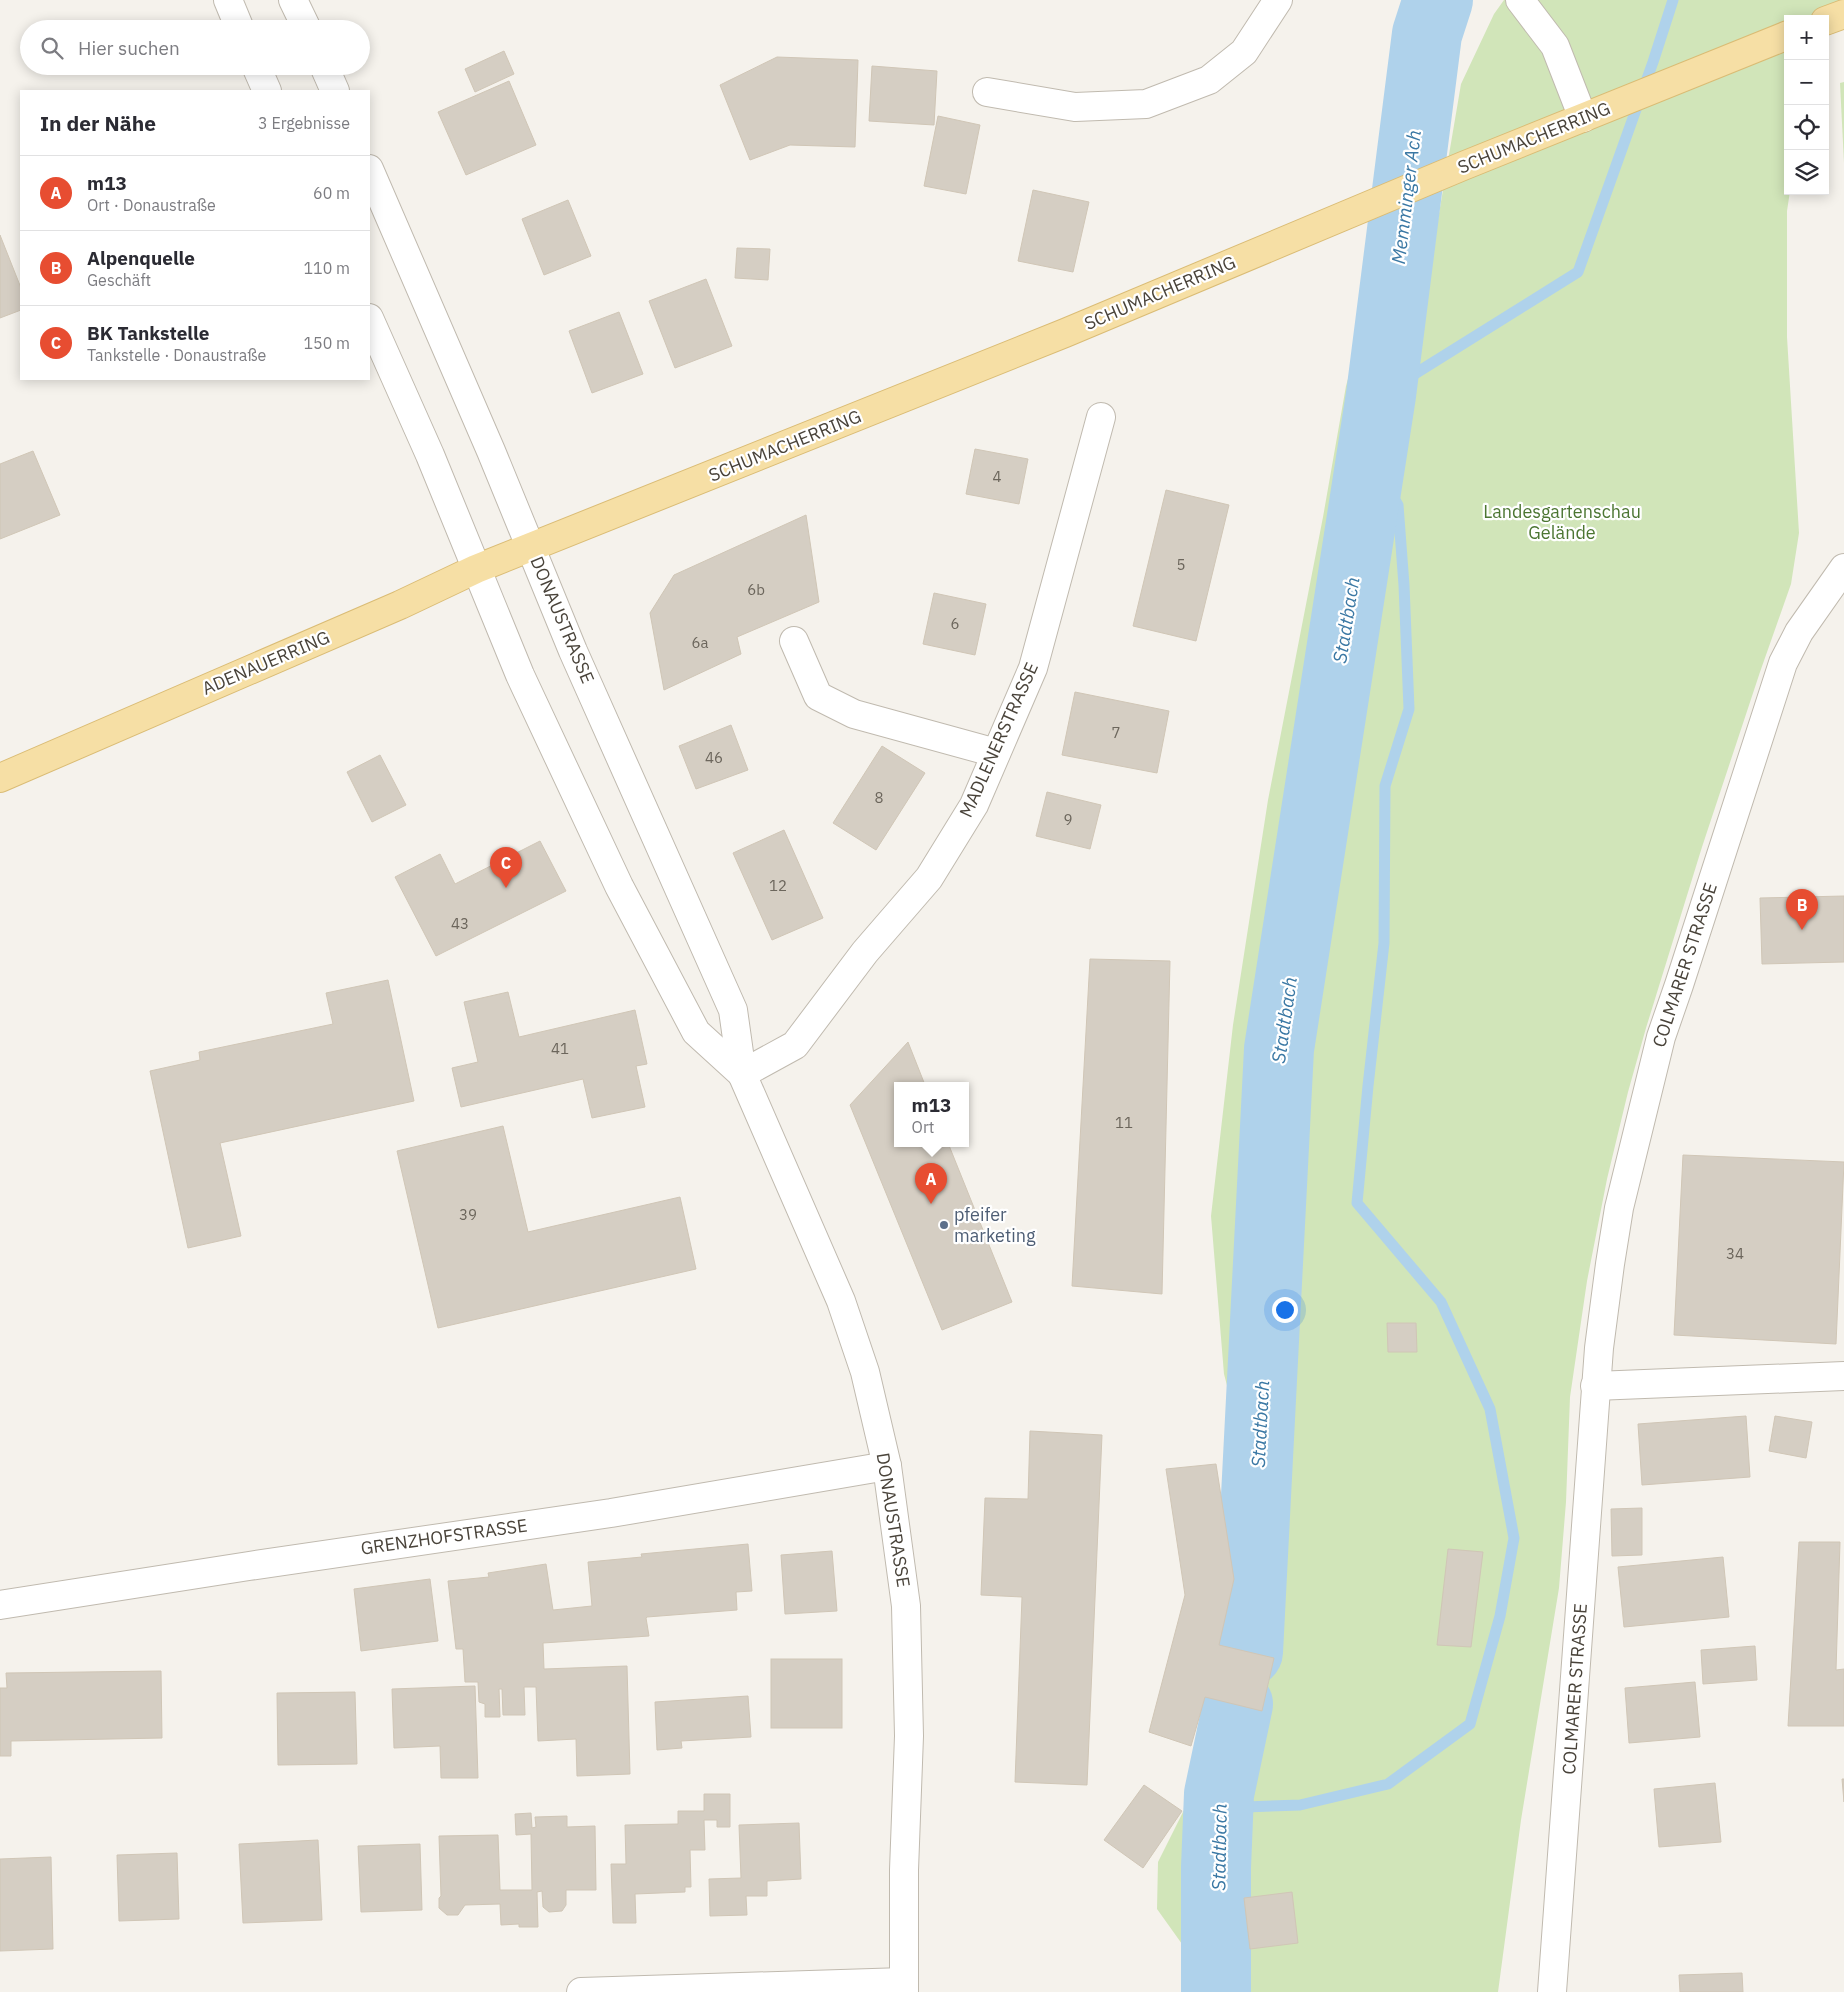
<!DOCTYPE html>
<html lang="de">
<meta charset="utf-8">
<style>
:root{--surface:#fff;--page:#f2f2f3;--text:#2b2b33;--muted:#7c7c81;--line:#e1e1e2;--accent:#e74d31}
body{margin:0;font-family:"IBM Plex Sans",sans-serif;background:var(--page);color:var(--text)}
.controls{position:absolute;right:15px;top:15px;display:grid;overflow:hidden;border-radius:0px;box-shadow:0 2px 12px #0003}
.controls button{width:45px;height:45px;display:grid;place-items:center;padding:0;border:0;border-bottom:1px solid var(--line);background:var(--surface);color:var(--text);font:25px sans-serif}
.you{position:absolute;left:1284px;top:1309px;width:18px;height:18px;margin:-12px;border:4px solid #fff;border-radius:50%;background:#1a73e8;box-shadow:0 0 0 8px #1a73e833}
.badge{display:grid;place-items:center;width:32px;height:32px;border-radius:50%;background:var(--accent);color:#fff;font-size:16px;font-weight:700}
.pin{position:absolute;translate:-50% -41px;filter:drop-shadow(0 1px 2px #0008)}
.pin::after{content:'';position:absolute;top:26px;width:18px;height:15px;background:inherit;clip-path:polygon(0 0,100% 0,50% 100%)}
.popup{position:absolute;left:894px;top:1082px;width:75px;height:65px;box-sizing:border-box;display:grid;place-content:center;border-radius:0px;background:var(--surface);filter:drop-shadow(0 1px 4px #0005);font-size:16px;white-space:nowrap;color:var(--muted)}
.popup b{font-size:19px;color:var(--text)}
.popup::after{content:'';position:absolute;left:50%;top:100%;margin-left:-10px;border:10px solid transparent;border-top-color:var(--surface)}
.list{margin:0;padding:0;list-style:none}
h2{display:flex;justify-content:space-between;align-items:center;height:65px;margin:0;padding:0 20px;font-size:21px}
h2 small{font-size:16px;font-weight:400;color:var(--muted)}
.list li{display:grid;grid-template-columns:32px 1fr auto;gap:15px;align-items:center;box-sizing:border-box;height:75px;padding:0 20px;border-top:1px solid var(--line)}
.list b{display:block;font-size:19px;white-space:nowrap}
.list p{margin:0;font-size:16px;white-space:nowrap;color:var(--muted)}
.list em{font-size:16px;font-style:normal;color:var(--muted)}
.icon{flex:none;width:28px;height:28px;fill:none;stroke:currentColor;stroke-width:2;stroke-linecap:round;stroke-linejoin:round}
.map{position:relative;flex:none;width:1844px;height:1992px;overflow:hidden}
.search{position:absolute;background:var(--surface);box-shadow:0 2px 12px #0003;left:20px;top:20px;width:350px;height:55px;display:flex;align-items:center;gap:12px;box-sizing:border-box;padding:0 18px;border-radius:28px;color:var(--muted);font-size:19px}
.panel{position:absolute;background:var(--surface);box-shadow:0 2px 12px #0003;left:20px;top:90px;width:350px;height:290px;border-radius:0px}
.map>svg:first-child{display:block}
.green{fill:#d1e5b9}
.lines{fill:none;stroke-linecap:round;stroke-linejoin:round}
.stream{stroke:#afd2eb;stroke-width:11}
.river{stroke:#afd2eb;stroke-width:70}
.building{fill:#d5cec3;stroke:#d0c6b6}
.minor-casing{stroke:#c0baaf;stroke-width:30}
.major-casing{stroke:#dabc75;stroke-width:30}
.minor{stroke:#fff;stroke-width:28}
.major{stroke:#f6dfa5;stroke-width:28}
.service-dot{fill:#5c6f8a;stroke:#fff;stroke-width:2}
.labels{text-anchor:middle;stroke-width:4.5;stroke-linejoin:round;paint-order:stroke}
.number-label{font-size:15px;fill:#6c665c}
.street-label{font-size:18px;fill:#49433a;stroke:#fff}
.park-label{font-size:18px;fill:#4c7632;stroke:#fff}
.service-label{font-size:18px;fill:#4e5e75;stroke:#fff;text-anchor:start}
.water-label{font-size:19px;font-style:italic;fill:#3a78a4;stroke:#fff}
</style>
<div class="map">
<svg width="1844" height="1992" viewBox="0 0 1844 1992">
<rect width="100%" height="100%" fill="#f5f2ec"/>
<g class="green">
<polygon points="1504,0 1841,0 1825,45 1825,19 1788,19 1788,191 1790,191 1787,211 1787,337 1799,533 1791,584 1760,672 1702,847 1646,1028 1628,1092 1607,1179 1587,1281 1570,1397 1566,1502 1559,1588 1521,1820 1498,1992 1211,1992 1212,1986 1157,1909 1158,1862 1192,1794 1226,1682 1238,1629 1243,1533 1240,1435 1224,1374 1211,1216 1233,1025 1268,800 1323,517 1346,386 1362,328 1372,305 1384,291 1435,237 1461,84 1494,14"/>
<polygon points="1844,82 1844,163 1840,83"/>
</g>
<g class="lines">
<g class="stream">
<polyline points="1381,395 1578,272 1653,62 1673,0"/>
<polyline points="1219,1808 1300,1805 1388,1784 1470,1724 1500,1616 1514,1538 1490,1409 1441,1302 1357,1203 1368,1086 1384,943 1385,786 1409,709 1404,585 1398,505 1371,460"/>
</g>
<g class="river">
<polyline points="1248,1652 1279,1049 1381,395 1427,34 1438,0"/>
<polyline points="1216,1992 1216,1867 1219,1794 1238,1704"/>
</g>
</g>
<g class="building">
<polygon points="504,51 514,74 475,92 465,69"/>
<polygon points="777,57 858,60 855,147 790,145 750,160 720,85"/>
<polygon points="872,66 937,71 934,125 869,121"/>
<polygon points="509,81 536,145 466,175 438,112"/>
<polygon points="938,116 980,125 966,194 924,186"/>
<polygon points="1033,190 1089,202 1073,272 1018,261"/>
<polygon points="568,200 591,256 544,275 522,219"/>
<polygon points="0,235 21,288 21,310 0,318"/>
<polygon points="737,248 770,249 768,280 735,278"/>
<polygon points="706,279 732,346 675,368 649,301"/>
<polygon points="619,312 643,374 592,393 569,331"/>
<polygon points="975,449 1028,459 1019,504 966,494"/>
<polygon points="33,451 60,515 0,539 0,464"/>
<polygon points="1166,490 1229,505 1196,641 1133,626"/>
<polygon points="806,515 819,602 737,637 741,654 664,690 650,613 674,575"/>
<polygon points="934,593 986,604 975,655 923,644"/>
<polygon points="1075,692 1169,711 1157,773 1062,755"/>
<polygon points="731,725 748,770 696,789 679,746"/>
<polygon points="882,746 925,773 876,850 833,823"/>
<polygon points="380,755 406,805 372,822 347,772"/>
<polygon points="1047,792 1101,805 1090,849 1036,836"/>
<polygon points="784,830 823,918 772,940 733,853"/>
<polygon points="540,841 566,891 436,956 395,877 440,854 455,884"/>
<polygon points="1844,896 1844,962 1762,964 1760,898"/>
<polygon points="1090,959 1170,961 1162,1294 1072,1286"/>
<polygon points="388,980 414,1101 220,1143 241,1236 188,1248 150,1071 200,1060 199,1052 333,1024 326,993"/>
<polygon points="508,992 519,1037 635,1010 647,1064 636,1066 645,1107 592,1118 583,1079 461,1107 452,1068 478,1062 464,1002"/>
<polygon points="908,1042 925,1085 897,1085 897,1143 948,1143 1012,1302 942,1330 850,1105"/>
<polygon points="503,1126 528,1232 680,1197 696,1269 438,1328 397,1151"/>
<polygon points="1683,1155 1844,1162 1836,1344 1674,1335"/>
<polygon points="1387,1323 1416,1323 1417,1352 1388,1352"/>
<polygon points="1746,1416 1750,1477 1642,1485 1638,1424"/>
<polygon points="1775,1416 1812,1422 1806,1458 1769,1451"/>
<polygon points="1030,1431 1102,1435 1087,1785 1015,1782 1022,1597 981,1595 985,1498 1028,1499"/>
<polygon points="1216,1464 1234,1579 1219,1645 1274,1658 1262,1711 1205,1697 1191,1746 1149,1732 1185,1595 1166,1469"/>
<polygon points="1642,1508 1642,1555 1612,1556 1611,1509"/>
<polygon points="1799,1542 1840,1542 1836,1670 1844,1669 1844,1726 1788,1726"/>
<polygon points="748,1544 752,1591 736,1592 737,1610 647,1617 646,1618 649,1636 543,1643 544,1669 627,1666 630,1774 577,1776 576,1739 538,1741 536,1687 524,1687 525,1715 503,1715 502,1689 499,1689 500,1717 485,1717 485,1704 479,1702 478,1682 465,1682 463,1649 456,1649 448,1581 489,1577 488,1573 546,1564 553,1610 592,1606 588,1562 642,1557 641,1554"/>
<polygon points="1448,1549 1483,1552 1471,1647 1437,1645"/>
<polygon points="832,1551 837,1611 785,1614 781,1555"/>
<polygon points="1723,1557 1729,1617 1624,1627 1618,1567"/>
<polygon points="430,1579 438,1641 361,1651 354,1589"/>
<polygon points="1755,1646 1757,1680 1703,1684 1701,1650"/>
<rect x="771" y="1659" width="71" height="69"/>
<polygon points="161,1671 162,1738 11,1741 11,1756 0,1756 0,1688 7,1688 6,1673"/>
<polygon points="1695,1682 1700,1737 1629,1743 1625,1688"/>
<polygon points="475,1686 478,1778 441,1778 440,1746 394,1748 392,1689"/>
<polygon points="355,1692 357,1764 278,1765 277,1693"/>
<polygon points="748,1696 751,1737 681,1741 682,1748 657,1750 655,1702"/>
<polygon points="1842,1779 1844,1779 1844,1802"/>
<polygon points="1715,1783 1721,1842 1659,1847 1654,1789"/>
<polygon points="1144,1785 1182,1811 1143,1868 1104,1840"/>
<polygon points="704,1794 730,1794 730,1827 717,1827 717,1820 704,1820 705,1850 690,1850 691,1887 685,1887 685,1892 635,1894 636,1923 613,1923 611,1864 626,1864 625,1825 678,1824 678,1811 704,1811"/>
<polygon points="531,1813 532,1828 536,1827 535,1817 567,1816 567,1827 595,1826 596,1890 566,1890 566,1905 562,1911 549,1912 543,1907 542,1891 537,1892 538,1927 519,1927 519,1924 501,1925 500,1904 465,1905 458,1915 447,1915 439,1908 439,1898 441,1896 439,1836 498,1835 500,1890 532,1890 531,1834 516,1835 515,1814"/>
<polygon points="799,1823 801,1879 767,1881 767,1896 746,1896 747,1915 710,1916 709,1879 741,1878 739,1825"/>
<polygon points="318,1840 322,1920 243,1923 239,1844"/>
<polygon points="420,1844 422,1910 361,1912 358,1846"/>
<polygon points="177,1853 179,1919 119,1921 117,1855"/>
<polygon points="51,1857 53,1949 0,1951 0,1859"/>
<polygon points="1292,1892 1298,1943 1250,1949 1244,1898"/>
<polygon points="1742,1973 1743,1992 1680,1992 1679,1975"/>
</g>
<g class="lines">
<defs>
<g id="minor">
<polyline points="228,0 240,29"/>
<polyline points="293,0 307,29"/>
<polyline points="1520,0 1555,46 1583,118"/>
<polyline points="256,66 267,91"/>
<polyline points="324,66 335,91"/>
<polyline points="987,92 1075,107 1146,104 1209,80 1244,52 1278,0"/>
<polyline points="369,169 491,451 573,651 733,1010 742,1074 841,1301 865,1372 887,1466 906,1606 909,1736 904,1870 904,1992"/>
<polyline points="369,318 430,455 520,675 619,886 696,1032 742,1074"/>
<polyline points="794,641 818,696 854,714 996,753"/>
<polyline points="742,1074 795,1045 865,952 929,878 974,805 1033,668 1101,417"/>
<polyline points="1595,1386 1844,1376"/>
<polyline points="0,1605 249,1566 611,1513 887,1466"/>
<polyline points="581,1992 904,1982"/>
<polyline points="1552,1992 1599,1348 1610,1264 1619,1208 1661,1037 1679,985 1783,663 1799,632 1844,568"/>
</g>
<g id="major">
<polyline points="1825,21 1844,14"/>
<polyline points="0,778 400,605 476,569 1065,333 1463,166 1788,35"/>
</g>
</defs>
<use href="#minor" class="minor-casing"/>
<use href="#major" class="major-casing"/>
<use href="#minor" class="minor"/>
<use href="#major" class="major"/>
</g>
<circle class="service-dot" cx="944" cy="1225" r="5"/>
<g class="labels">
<g class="number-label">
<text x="997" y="482">4</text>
<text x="1181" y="570">5</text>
<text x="756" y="595">6b</text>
<text x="955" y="629">6</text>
<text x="700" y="648">6a</text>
<text x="1116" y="738">7</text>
<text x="714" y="763">46</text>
<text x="879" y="803">8</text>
<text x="1068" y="825">9</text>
<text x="778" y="891">12</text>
<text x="460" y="929">43</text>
<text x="560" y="1054">41</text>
<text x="1124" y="1128">11</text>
<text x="468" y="1220">39</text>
<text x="1735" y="1259">34</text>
</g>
<g class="street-label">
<text transform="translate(1534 138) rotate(-22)" y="6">SCHUMACHERRING</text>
<text transform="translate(1160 293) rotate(-23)" y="6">SCHUMACHERRING</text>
<text transform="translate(785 446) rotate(-22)" y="6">SCHUMACHERRING</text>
<text transform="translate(562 620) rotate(67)" y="6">DONAUSTRASSE</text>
<text transform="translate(266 663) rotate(-23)" y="6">ADENAUERRING</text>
<text transform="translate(999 740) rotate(-66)" y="6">MADLENERSTRASSE</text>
<text transform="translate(1685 965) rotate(-72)" y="6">COLMARER STRASSE</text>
<text transform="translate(893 1520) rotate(81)" y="6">DONAUSTRASSE</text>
<text transform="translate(444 1537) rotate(-8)" y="6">GRENZHOFSTRASSE</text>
<text transform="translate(1575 1689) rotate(-86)" y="6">COLMARER STRASSE</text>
</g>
<g class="park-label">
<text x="1562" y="518">Landesgartenschau<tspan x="1562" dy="21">Gelände</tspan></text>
</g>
<g class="service-label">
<text x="954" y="1221">pfeifer<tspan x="954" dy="21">marketing</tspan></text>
</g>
<g class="water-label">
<text transform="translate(1406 197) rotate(-83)" y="7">Memminger Ach</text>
<text transform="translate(1346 620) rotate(-81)" y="7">Stadtbach</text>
<text transform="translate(1284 1020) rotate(-82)" y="7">Stadtbach</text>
<text transform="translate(1260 1424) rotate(-87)" y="7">Stadtbach</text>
<text transform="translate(1219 1847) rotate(-89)" y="7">Stadtbach</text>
</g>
</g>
</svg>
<div class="controls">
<button>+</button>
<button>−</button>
<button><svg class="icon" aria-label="locate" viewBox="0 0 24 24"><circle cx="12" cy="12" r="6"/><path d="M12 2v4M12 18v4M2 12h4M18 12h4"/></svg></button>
<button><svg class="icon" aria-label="layers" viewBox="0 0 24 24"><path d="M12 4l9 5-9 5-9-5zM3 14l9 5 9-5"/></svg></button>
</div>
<div class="you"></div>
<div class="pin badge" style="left:931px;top:1204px">A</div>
<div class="popup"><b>m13</b>Ort</div>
<div class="pin badge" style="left:1802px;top:930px">B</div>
<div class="pin badge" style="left:506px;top:888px">C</div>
<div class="search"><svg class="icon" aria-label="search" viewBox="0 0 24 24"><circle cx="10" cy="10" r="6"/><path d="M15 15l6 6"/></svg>Hier suchen</div>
<section class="panel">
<h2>In der Nähe<small>3 Ergebnisse</small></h2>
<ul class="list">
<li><span class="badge">A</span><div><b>m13</b><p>Ort · Donaustraße</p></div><em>60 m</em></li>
<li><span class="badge">B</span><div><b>Alpenquelle</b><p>Geschäft</p></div><em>110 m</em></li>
<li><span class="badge">C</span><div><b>BK Tankstelle</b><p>Tankstelle · Donaustraße</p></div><em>150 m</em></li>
</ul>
</section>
</div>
